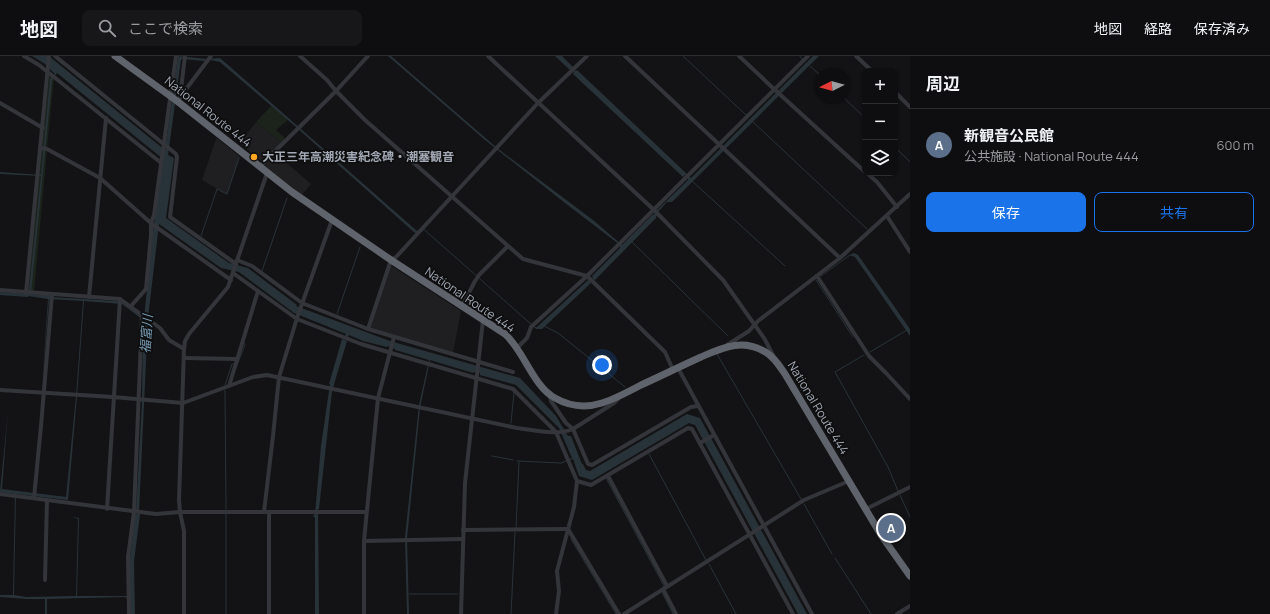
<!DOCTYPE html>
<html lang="ja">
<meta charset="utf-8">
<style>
:root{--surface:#0e0e10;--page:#171719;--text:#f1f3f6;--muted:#9b9c9f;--line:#2e2e30;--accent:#1a73e8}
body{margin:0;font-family:Manrope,"Noto Sans JP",sans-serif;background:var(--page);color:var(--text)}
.controls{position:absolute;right:12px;top:12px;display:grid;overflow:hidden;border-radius:8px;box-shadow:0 1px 3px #0004}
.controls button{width:36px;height:36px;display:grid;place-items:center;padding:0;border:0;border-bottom:1px solid var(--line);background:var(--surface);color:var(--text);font:20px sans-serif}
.compass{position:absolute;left:814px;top:12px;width:36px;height:36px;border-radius:50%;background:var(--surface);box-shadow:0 1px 3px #0004;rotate:264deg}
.you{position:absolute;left:602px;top:309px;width:14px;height:14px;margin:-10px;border:3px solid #fff;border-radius:50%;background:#1a73e8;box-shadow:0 0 0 6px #1a73e833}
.badge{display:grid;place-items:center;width:26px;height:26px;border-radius:50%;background:var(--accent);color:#fff;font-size:13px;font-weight:700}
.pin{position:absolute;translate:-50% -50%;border:2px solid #fff;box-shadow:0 1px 4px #0006}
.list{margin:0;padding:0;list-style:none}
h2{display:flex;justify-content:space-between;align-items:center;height:52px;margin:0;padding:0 16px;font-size:17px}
h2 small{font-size:13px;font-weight:400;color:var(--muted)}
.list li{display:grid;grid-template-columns:26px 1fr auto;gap:12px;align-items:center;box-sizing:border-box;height:72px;padding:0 16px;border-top:1px solid var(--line)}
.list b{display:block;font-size:15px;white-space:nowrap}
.list p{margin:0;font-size:13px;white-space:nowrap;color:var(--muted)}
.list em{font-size:13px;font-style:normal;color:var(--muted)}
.actions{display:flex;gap:8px;padding:12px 16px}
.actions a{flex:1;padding:9px 0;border:1px solid var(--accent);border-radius:8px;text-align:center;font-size:14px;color:var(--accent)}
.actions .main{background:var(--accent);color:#fff}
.icon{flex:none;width:22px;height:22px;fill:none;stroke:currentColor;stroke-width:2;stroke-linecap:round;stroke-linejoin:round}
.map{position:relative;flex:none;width:910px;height:558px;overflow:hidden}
header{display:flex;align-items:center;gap:24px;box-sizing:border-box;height:56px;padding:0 20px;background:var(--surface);border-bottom:1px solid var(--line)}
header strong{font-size:19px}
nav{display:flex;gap:22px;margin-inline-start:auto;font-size:14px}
.search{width:280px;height:36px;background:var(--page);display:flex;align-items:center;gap:10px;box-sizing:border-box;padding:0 14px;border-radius:8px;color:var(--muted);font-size:15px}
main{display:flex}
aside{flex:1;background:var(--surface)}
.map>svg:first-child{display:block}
.built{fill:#1f1f22}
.green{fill:#1b231b}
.water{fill:#283339;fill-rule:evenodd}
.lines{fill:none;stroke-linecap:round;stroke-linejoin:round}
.stream{stroke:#283339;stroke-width:1}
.street{stroke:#33353a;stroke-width:4}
.highway{stroke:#5f636b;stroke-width:7}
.poi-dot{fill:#fea622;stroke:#0e0e0f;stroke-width:1.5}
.labels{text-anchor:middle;stroke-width:3.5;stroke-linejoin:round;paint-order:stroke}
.street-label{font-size:12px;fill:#a3aab6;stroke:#0e0e0f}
.poi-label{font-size:12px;font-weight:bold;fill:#a3aab6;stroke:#0e0e0f;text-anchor:start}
.water-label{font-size:13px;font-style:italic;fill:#779bb4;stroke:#0e0e0f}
</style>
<header>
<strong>地図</strong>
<div class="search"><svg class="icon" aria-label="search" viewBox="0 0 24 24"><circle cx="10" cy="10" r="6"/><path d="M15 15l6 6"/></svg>ここで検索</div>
<nav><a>地図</a><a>経路</a><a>保存済み</a></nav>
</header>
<main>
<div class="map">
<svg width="910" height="558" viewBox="0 0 910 558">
<rect width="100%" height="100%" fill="#131315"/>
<g class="built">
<polygon points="256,66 282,87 274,96 311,128 302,139 265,111 262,106 240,87"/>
<polygon points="217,82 240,101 227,139 202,124 216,83"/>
<polygon points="390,209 461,255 453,297 370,272"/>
</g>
<g class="green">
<polygon points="49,19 54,22 47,92 43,91 42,90"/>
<polygon points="272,49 289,63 276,74 285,82 282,87 256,66"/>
<polygon points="41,94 47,94 34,236 28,234"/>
</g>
<g class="water">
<path d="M32,0H48L50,1L165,94L178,0L207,3L220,2L417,175L424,173L535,271H537L588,224L589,225L593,222L592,220L620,192V189L565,147L519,196L565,147L485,84L388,0H391L497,92L593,164L622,189L653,158L654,159L656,155L688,124V122L685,119L683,121L573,18L574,16L571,13L570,14L555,0H562L573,11L572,12L576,15L577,14L686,117V118L691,122L813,0H819L672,146H667L658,156L656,161V162L595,224L594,223L590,226L591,227L542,273H536L424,174L415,177L296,71L220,6L206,3L205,5L182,3L181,4L168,99L174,102L166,162L229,207L248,212L297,249L296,250L390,285L520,322L556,360L568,380H571L582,408H583L586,414L590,415L687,358L700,362L807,558H798L695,369L689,367L592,424L579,420L573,403L560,408V407L572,402L559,372L516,329L480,319V317L474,316L473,317L430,304L420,352L407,482L409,558H407L405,481L419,349L429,304L395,294V293L388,290L387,291L363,285L349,279L348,281L345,280L346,278L294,257L239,216L221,212L159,168L148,262L139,456L140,459L134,505L135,558H131L127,542L125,541L47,543V558H45V543H27L0,541V539H13L15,438L0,436L8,355L2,433L66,441L76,340L83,245L49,243L42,328L48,243L28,240V241L0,239V236L30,238V234H29L41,120L0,118V116L41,119L50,23L55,18L45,8ZM57,17L163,103L153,175L144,262L123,246L122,247L117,245L50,241L49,239L31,238L52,24ZM84,245L122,248L143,264L142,346L136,455L137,456V458L135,459L130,502V540H77L79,462L72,461L78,463L76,540L26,541L14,539L16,438L68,444L77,340Z"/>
<polygon points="854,197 858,199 910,273 910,280 855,201 849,199"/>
<polygon points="342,283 347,285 332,335 319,453 318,453 319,558 315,558 315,462 313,460 315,458 321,390 330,328 329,328"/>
</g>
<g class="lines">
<g class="stream">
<polyline points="683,0 746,59"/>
<polyline points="800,0 802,3"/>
<polyline points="810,10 820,19"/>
<polyline points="844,42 865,62"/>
<polyline points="752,65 867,173"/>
<polyline points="895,91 910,106"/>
<polyline points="692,125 785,210"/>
<polyline points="201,180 217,133 227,138 239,102"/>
<polyline points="632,186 728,280"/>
<polyline points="262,215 287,142"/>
<polyline points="821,220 850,199"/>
<polyline points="816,224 853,281"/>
<polyline points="337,258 360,191"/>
<polyline points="544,270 558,277 625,331"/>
<polyline points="870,296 907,274"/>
<polyline points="717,298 801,443"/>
<polyline points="864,299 835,316 888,411 898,435"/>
<polyline points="237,309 245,289 244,287"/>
<polyline points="225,329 232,308 233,308"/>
<polyline points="225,334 226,453"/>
<polyline points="511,367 514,336"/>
<polyline points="649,398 706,504"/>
<polyline points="492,400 513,404"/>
<polyline points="517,405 560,407"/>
<polyline points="606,422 664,530 663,531"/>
<polyline points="900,439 910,461"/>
<polyline points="804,448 832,498"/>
<polyline points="226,458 226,558"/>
<polyline points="516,472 519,406"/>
<polyline points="571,483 616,558"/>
<polyline points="835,502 871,558"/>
<polyline points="709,508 736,558"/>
<polyline points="662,536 673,558"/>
<polyline points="409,538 458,538"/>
<polyline points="511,558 515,476"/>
</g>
<g class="street">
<polyline points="24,0 39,9 160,106"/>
<polyline points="55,0 176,98 177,101 170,161 236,208"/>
<polyline points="300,0 327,24 336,35 365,64 523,203 587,220 665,296 673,314"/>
<polyline points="488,0 653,153 723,224 764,282 773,299"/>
<polyline points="625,0 840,202"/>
<polyline points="739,0 774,33 865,116"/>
<polyline points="856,0 872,15"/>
<polyline points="895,36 910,51"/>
<polyline points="180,42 185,0"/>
<polyline points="177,45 211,0"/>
<polyline points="0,47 43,72"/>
<polyline points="40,92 47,93 100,122 152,168 231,224"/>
<polyline points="260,110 336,35 368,0"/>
<polyline points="867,117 877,126 897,151"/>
<polyline points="887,160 910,196"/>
<polyline points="237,204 252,210 302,247 368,273 513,316"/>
<polyline points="233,217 297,263 361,288 513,333 556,376 577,425 574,451 557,515 559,535 556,558"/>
<polyline points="817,220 869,300 886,317 910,343"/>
<polyline points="0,234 120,243 160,272 169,284 184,293 179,444 180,456 184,475 184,558"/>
<polyline points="26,237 49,0"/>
<polyline points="89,241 106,62"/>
<polyline points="131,250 146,233 151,179 151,167 154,159 176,0"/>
<polyline points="462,250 475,225 479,219 508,190"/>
<polyline points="368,273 391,204 396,201 538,47 587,0"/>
<polyline points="727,289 749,275 758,265 840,202 910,138"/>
<polyline points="517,292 527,282 531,271 587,220 808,0"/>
<polyline points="184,293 185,285 189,278 228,231 267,117"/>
<polyline points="184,302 237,303"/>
<polyline points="678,312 812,558"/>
<polyline points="229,330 258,235"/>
<path d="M0,334L113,341L183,347L253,321L267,319L517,372C535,374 556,380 573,373L614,347L618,343"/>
<polyline points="549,338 551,345 566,367 573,373 588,408 592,409 691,351 698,350"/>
<polyline points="700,387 714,379"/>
<polyline points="608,420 667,530"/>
<polyline points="577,425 591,429 688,372 692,373 793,558"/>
<polyline points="0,438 156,458 180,456 366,456"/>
<polyline points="34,442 41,370 52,238"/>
<polyline points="107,453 120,243"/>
<polyline points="866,453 910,431"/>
<polyline points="264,456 273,380 279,321 298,259 332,164"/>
<polyline points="269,456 269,558"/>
<polyline points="568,473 619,558"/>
<polyline points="463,474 568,473"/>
<polyline points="364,485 463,483"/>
<polyline points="45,524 47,444"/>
<polyline points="663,533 676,558"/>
<polyline points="129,558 128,501 134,456 142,259"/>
<polyline points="364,558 364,485 378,342 394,281"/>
<polyline points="461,558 465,427 483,264"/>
<polyline points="624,558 804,444 849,425"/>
<polyline points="897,558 910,550"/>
</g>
<path class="highway" d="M115,0L177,45L292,136L391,204L505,278C524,295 533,330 555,342C569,350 586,352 602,347C615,343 628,336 641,329C661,320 681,310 701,301C724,291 744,282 767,297C775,302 780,311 785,318L881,479L910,520"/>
</g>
<circle class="poi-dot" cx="254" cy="101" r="4"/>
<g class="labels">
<g class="street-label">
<text transform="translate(208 56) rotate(38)" y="4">National Route 444</text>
<text transform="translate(470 244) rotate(34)" y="4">National Route 444</text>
<text transform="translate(818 352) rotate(59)" y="4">National Route 444</text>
</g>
<g class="poi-label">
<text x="262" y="105">大正三年高潮災害紀念碑・潮塞観音</text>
</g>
<g class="water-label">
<text transform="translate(146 278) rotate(-86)" y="5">福富川</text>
</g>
</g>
</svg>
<div class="controls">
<button>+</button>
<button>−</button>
<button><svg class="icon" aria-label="layers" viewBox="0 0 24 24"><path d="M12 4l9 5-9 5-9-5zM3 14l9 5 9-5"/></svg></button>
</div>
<svg class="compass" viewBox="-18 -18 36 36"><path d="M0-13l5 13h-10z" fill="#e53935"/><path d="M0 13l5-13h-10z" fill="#9b9c9f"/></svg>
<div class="you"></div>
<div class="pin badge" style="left:891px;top:472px;background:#5c6f8a">A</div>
</div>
<aside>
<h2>周辺<small></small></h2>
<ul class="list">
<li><span class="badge" style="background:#5c6f8a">A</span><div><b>新観音公民館</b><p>公共施設 · National Route 444</p></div><em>600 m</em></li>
</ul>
<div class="actions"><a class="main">保存</a><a>共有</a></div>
</aside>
</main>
